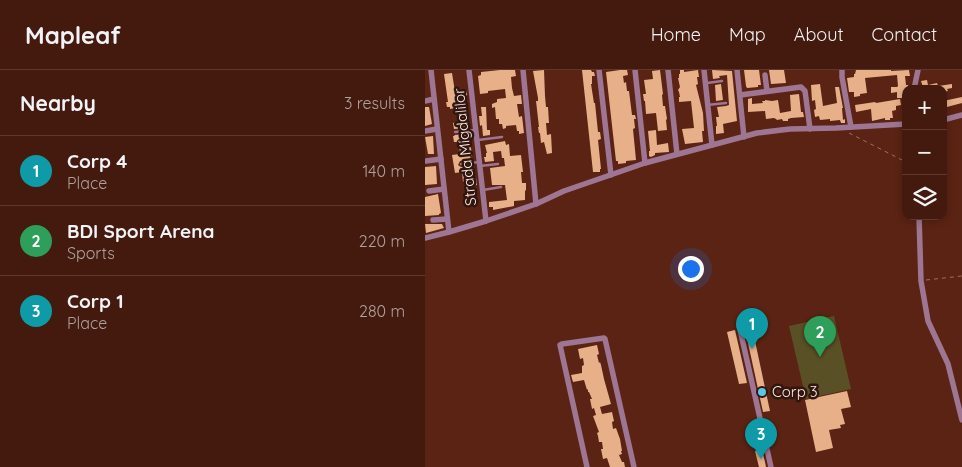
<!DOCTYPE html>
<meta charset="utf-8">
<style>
:root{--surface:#441a0e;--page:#4b2317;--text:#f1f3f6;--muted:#afa19e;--line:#5c382e;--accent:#59c8e4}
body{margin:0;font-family:Quicksand,sans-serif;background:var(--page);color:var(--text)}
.controls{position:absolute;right:15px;top:15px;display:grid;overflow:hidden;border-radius:10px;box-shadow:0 2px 8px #0003}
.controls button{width:45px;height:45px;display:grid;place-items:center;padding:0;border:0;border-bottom:1px solid var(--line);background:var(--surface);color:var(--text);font:25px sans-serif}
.you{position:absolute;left:265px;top:198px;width:18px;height:18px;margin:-12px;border:4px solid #fff;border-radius:50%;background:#1a73e8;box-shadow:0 0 0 8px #1a73e833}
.badge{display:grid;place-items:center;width:32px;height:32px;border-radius:50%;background:var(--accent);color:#fff;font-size:16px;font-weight:700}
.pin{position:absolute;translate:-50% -41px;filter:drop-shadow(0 1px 2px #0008)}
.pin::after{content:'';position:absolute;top:26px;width:18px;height:15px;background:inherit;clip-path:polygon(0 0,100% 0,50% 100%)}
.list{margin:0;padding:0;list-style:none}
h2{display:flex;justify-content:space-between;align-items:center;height:65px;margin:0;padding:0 20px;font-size:21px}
h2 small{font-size:16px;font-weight:400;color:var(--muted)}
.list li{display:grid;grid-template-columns:32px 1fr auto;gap:15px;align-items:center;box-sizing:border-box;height:70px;padding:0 20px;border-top:1px solid var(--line)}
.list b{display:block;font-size:19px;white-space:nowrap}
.list p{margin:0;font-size:16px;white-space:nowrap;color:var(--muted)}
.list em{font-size:16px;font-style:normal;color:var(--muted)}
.icon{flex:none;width:28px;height:28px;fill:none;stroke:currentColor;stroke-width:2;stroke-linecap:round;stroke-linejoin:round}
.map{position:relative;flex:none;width:537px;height:397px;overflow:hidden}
header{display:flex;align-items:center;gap:30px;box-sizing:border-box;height:70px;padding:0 25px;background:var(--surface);border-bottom:1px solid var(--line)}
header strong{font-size:24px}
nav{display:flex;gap:28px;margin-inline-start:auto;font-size:18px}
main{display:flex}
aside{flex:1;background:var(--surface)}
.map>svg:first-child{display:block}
.green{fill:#5a5025}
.building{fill:#e7b089}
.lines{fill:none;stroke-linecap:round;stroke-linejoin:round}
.path{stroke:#9b7064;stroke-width:1;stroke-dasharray:4 4;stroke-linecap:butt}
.service{stroke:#9e7693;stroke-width:2.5}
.minor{stroke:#9e7693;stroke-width:5.5}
.poi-dot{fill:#59c8e4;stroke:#2f160f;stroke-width:2}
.labels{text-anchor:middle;stroke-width:5;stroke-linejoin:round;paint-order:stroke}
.street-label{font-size:15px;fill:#fee8e2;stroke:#2f160f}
.poi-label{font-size:15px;fill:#fee8e2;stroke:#2f160f;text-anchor:start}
</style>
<header>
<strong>Mapleaf</strong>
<nav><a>Home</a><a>Map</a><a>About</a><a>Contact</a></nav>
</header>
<main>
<aside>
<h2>Nearby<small>3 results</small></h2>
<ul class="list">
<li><span class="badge" style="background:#0f9aa8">1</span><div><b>Corp 4</b><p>Place</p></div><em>140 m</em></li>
<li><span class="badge" style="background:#2e9e5b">2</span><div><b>BDI Sport Arena</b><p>Sports</p></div><em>220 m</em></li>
<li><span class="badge" style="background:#0f9aa8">3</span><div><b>Corp 1</b><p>Place</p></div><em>280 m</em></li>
</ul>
</aside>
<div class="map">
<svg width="537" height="397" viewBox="0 0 537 397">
<rect width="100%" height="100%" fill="#5b2313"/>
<polygon class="green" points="409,246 426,319 381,329 364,256"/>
<g class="building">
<polygon points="75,0 90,0 91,6 86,7 87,18 89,26 96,25 97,34 92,34 94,47 97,46 99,63 94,64 94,61 92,61 91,55 81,56 81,58 78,59 77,54 74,54 74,49 71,49 70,37 67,38 67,34 72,32 72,29 81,28 80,19 63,21 63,23 55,24 53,6 56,5 56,2"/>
<polygon points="119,0 120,26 121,37 123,37 124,53 121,53 122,65 126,64 127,83 122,84 119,72 116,73 115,63 114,63 113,57 114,57 111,31 113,31 113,28 108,1"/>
<polygon points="157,0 166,0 167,2 169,2 170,6 167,6 167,14 166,14 169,33 170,33 173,62 175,62 176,69 173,70 176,99 175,99 175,102 168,102"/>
<polygon points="195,0 202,0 203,5 198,6 199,13 201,12 202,21 204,21 207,45 210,45 211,49 209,49 210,58 208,59 211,90 201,91 201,93 193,94 193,91 191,91 181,2"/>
<polygon points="235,0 238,24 237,25 238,36 240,36 242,49 241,50 242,60 233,61 231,43 221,44 220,31 219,31 218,24 221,24 219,10 228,9 227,1"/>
<polygon points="255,0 259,0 259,2 273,0 274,7 272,7 273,14 271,15 278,43 279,61 277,61 278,72 260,74 257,59 269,58 266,31 254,32 254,27 255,27 254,22 253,20 255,17 253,8 254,8 254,4 255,4"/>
<polygon points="287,0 307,1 312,51 298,54 299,63 291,64 291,56 292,56 291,47 294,47 292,37 301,36 304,35 302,5 294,6 295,8 288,9"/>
<polygon points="319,0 334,0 336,15 333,15 333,17 322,18 321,16"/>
<polygon points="344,0 359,0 361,13 346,14"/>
<polygon points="431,0 466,0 466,1 484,0 485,6 480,6 481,15 483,15 484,19 481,19 481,28 472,28 472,22 466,23 466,17 472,17 473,16 472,5 440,8 442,23 435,24 435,26 429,27 429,22 424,22 422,8 429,7 429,4 430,4"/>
<polygon points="27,3 30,22 42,21 42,27 33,28 34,37 25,39 25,37 22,37 21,32 23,32 19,4"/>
<polygon points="502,10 503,15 512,13 513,16 527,14 527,18 522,19 523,21 518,22 518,19 494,19 494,18 498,17 496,11"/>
<polygon points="296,14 298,30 291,31 290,15"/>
<polygon points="395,14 398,36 412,33 410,17 414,17 418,38 417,38 418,50 420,49 420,53 416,53 415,50 405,51 405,49 395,50 394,46 390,47 389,40 391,39 390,30 387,31 386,15"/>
<polygon points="374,24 376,42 378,42 379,47 366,48 363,49 363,51 358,51 357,49 352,50 351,49 349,48 341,49 340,41 323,42 323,29 327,28 327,34 338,33 337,31 340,31 340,30 347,31 353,30 355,43 366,41 365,25"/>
<polygon points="537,27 537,33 518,38 518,31"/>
<polygon points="475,29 476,35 471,36 471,40 467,41 468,48 465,48 465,50 460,50 460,48 447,51 446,39 431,42 430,35 450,32 451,33"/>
<polygon points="0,37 4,37 7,54 0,56"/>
<polygon points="56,37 61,37 62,60 65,60 65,65 58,66 57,55 55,56 54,46 57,46"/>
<polygon points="42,40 43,47 42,47 43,58 29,59 28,53 33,52 32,41"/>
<polygon points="231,60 232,75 243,73 244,82 230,83 230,85 226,87 224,86 224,81 225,81 223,61"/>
<polygon points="45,64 46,70 45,71 47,86 45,86 46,90 35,91 33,95 36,97 46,96 47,108 51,108 52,115 40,116 39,111 38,112 37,102 30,103 27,85 35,84 34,72 29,72 28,66 30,66 29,65"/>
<polygon points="8,66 9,84 3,84 0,67"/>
<polygon points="80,71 81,75 84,74 85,86 96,85 98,102 96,102 97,113 101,113 101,120 100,121 100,130 89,131 89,136 68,140 68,137 64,137 64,132 82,130 80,115 67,115 65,98 80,96 79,88 77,88 76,81 68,82 69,91 60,92 59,87 61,87 61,83 62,83 60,75"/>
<polygon points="11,96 12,114 0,115 0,97"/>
<polygon points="13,124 16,143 14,144 14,145 0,146 0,127"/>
<polygon points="0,154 17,154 19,158 1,163"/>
<polygon points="327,257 345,341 338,342 320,259"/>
<polygon points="310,260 322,313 314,314 302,262"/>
<polygon points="172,275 174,284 172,285 174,293 175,292 176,295 179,309 186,334 175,337 177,344 187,342 189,351 187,352 188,359 191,358 195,369 197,381 196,381 197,384 194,385 197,392 199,392 200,397 185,397 182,388 178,389 176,379 178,379 177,372 174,372 173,366 172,363 174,362 168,346 171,345 169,338 167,339 165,329 167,329 164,322 163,322 163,319 162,320 159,310 148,312 146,305 157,303 157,296 159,295 158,288 155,289 153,279"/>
<polygon points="422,321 426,337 416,339 420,354 415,355 416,358 404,360 408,378 391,382 380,330"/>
<polygon points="337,380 340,392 341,397 334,397 330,381"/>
</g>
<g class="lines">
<g class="path">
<polyline points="424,63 481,92"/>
<polyline points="501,210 537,206"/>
</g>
<g class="service">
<polyline points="282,13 297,11"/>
<polyline points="282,35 301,33"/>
<polyline points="30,62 50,60"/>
<polyline points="53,70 77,67"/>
<polyline points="36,94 55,92"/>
<polyline points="55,96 73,94"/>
<polyline points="58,120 76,117"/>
</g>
<g class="minor">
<polyline points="6,0 24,162"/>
<polyline points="44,0 61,151"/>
<polyline points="98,0 111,134"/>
<polyline points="174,0 186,105"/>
<polyline points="210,0 220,93"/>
<polyline points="243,0 252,84"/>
<polyline points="279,0 287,75"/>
<polyline points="312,0 319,67"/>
<polyline points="417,0 417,7 426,57"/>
<polyline points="340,5 342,21"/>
<polyline points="489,19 493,0"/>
<polyline points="315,25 376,17 380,21 385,59"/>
<polyline points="0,31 9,29"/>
<polyline points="518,50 537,45"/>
<polyline points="0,61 12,59"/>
<polyline points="1,91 16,89"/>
<polyline points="4,121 19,119"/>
<polyline points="494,146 496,211 503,251 523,294 537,350"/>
<polyline points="8,150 22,149"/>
<polyline points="0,168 24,162 61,151 111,134 139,121 220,93 332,63 365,59 411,58 481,54"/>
<polyline points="314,255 346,397"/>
<polyline points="162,397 135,275 137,274 179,268 180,269 209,397"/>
</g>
</g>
<circle class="poi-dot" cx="337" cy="322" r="5"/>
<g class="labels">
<g class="street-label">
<text transform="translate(40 77) rotate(-96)" y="5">Strada Migdalilor</text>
</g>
<g class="poi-label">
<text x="347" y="327">Corp 3</text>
</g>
</g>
</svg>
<div class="controls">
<button>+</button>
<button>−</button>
<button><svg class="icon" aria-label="layers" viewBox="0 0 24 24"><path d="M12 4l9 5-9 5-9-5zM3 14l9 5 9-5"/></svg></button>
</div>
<div class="you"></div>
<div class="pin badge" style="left:327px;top:279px;background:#0f9aa8">1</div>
<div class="pin badge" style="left:395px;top:287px;background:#2e9e5b">2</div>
<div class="pin badge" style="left:336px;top:389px;background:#0f9aa8">3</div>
</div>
</main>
